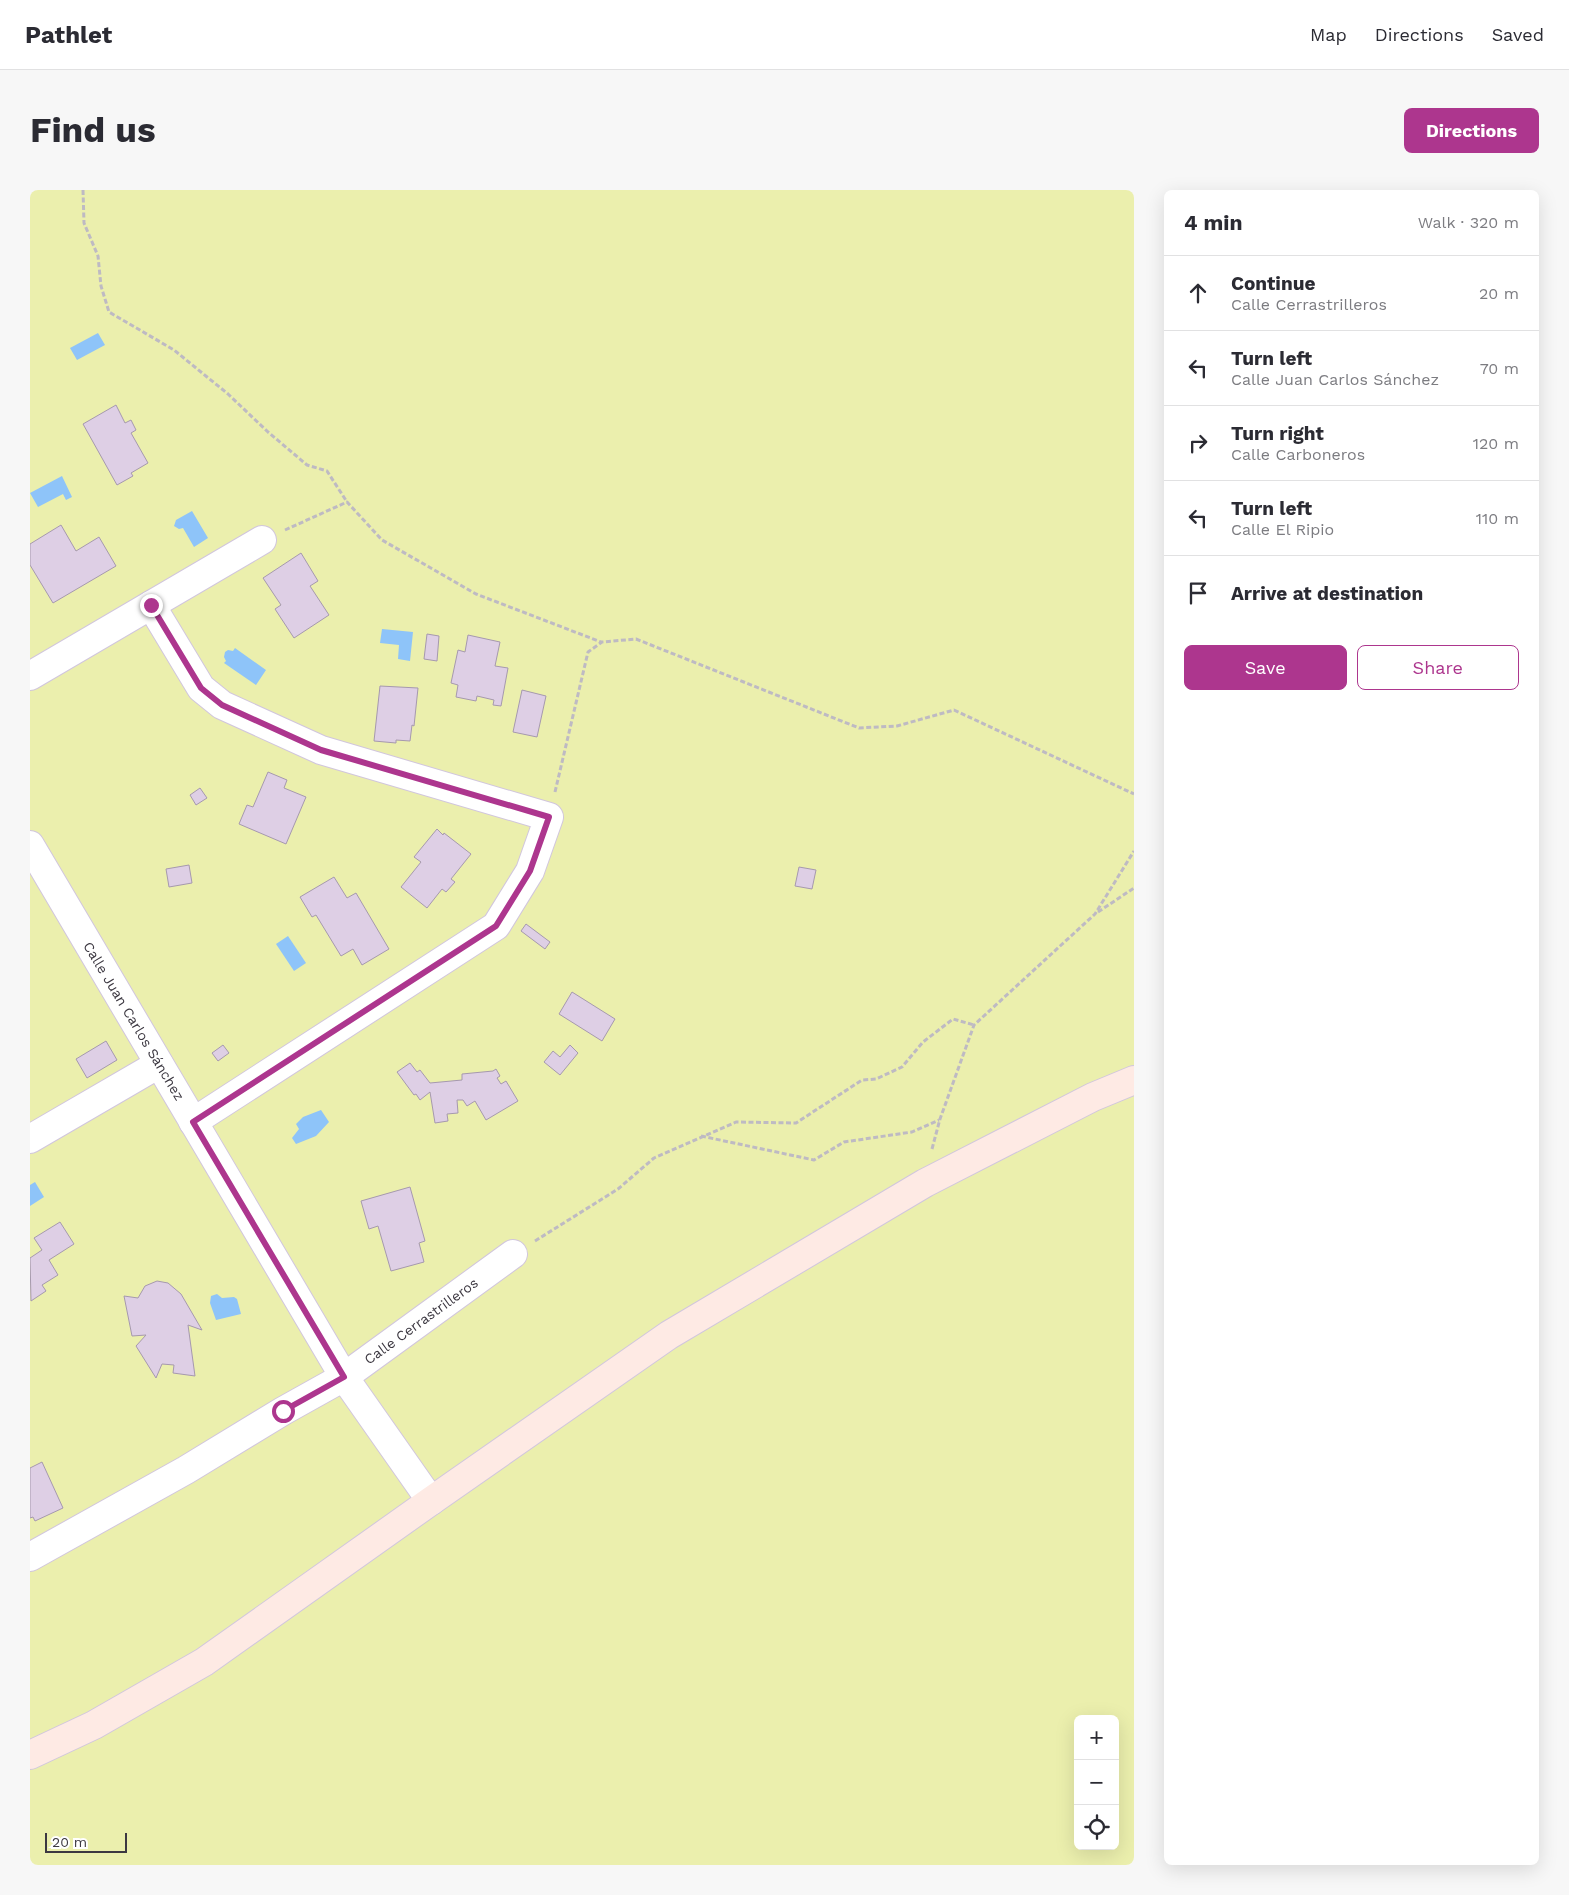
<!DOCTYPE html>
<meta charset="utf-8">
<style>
:root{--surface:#fff;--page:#f7f7f7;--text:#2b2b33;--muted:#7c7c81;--line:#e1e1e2;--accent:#ad368e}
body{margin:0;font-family:"Work Sans",sans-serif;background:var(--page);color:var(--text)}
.controls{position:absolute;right:15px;bottom:15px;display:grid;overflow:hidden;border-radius:8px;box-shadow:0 5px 20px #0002}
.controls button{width:45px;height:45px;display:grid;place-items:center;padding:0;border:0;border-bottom:1px solid var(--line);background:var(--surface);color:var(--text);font:25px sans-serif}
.scale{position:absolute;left:15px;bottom:12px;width:82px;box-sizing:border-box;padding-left:5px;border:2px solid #3c3841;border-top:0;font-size:14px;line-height:18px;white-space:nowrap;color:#3c3841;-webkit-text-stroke:4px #fff;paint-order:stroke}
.stop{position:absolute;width:15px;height:15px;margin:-11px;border:4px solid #ad368e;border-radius:50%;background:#fff}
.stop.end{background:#ad368e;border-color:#fff;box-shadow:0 1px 5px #0008}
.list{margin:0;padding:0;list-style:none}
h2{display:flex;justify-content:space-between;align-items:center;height:65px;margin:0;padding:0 20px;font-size:21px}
h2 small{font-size:16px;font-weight:400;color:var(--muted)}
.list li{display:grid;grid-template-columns:32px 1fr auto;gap:15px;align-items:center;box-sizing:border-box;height:75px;padding:0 20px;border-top:1px solid var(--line)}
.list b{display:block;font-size:19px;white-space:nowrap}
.list p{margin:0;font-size:16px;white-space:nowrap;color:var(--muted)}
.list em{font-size:16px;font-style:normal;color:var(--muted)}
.actions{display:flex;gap:10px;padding:15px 20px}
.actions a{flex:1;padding:11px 0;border:1px solid var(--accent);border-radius:8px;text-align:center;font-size:18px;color:var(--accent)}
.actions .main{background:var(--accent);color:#fff}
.icon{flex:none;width:28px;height:28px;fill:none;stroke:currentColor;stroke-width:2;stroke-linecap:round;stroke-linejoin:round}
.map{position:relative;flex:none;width:1104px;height:1675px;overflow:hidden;border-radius:8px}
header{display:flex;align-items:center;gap:30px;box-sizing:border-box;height:70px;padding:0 25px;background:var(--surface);border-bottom:1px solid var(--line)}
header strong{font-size:24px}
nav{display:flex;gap:28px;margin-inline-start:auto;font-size:18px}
.intro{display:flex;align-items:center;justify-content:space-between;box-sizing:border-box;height:120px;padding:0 30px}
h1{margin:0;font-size:35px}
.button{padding:12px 22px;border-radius:8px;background:var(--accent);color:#fff;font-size:18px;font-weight:700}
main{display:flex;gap:30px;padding:0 30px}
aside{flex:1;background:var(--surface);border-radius:8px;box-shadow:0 5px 20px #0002}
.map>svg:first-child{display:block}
.green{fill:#ebefad;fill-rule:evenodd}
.water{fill:#8ec4f9}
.building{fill:#decfe5;stroke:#a699ae}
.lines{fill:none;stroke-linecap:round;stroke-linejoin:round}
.minor-casing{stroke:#d1c6dd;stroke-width:30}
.secondary-casing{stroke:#d1c6dd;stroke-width:30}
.path{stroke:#bebac3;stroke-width:3;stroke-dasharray:5 2.5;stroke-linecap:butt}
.minor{stroke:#fff;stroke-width:28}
.secondary{stroke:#feeae4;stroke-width:28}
.route{stroke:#ad368e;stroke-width:6}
.labels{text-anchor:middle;stroke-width:4.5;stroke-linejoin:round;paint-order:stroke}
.street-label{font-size:14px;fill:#3c3841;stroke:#fff}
</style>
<header>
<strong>Pathlet</strong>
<nav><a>Map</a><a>Directions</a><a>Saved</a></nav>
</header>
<div class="intro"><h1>Find us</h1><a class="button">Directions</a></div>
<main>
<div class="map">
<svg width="1104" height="1675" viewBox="0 0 1104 1675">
<rect width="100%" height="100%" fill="#faf6ff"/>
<path class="green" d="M0,0H1104V1675H0ZM1048,1529H1085V1656H1048Z"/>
<g class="water">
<polygon points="68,143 75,155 47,170 40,158"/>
<polygon points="32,286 42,307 36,310 33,304 8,317 0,303"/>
<polygon points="162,321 178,348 164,357 153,338 149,339 144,336 146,330"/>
<polygon points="352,439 383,442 380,471 368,469 369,455 350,453"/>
<polygon points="205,458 236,480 226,495 194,473 196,471 194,467 195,462 198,460 203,461"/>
<polygon points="258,746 276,773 264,781 246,754"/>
<polygon points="291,920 299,932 286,946 266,954 262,948 269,939 266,934 273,927"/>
<polygon points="5,992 14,1007 0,1016 0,995"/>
<polygon points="187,1104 192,1108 204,1107 207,1109 211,1124 186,1130 180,1113 181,1106"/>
</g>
<g class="building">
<polygon points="86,215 95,233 101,230 106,240 101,243 118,273 101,283 103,286 87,295 53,234"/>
<polygon points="31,335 46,361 69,347 86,376 23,413 0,375 0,354"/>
<polygon points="271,363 288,391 280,396 299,425 264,448 245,419 251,415 233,388"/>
<polygon points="397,444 409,446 407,471 394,469"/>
<polygon points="438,445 470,452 465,476 478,478 471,516 463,515 464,510 447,506 446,511 426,507 428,495 421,493 428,460 435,462"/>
<polygon points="350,496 388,498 384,536 382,535 380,551 366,550 366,553 344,551"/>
<polygon points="492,500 516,506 507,547 483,542"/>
<polygon points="238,582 257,590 254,598 276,607 256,654 209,634 217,615 223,617"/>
<polygon points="170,598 177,608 166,615 160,605"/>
<polygon points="407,639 413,645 414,643 441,664 421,689 425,692 416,702 412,699 397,718 371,697 391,672 384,667"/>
<polygon points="159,675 162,693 139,697 136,679"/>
<polygon points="769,677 786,680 782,699 765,696"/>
<polygon points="304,687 317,708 326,703 359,759 332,775 323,759 311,766 286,725 282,727 270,707"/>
<polygon points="496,734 520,752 515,759 491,741"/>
<polygon points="542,802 585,829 572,851 529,824"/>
<polygon points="76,851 87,870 57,888 46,869"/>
<polygon points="193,855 199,863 188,871 182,863"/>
<polygon points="540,855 548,863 530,885 514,872 523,861 530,867"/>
<polygon points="380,873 387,882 390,880 400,893 432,890 432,884 463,881 466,879 470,886 467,888 471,894 476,891 488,911 456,930 445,911 437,916 433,910 427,910 428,923 417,924 418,931 405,933 400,902 390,910 386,904 384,905 367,882"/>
<polygon points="380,997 395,1051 389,1053 394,1072 361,1081 348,1036 339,1039 331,1011"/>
<polygon points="30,1032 44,1054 19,1070 28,1085 12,1095 16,1101 1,1111 0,1068 12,1060 4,1048"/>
<polygon points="127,1091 138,1093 151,1104 172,1140 158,1135 165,1186 143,1183 144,1175 132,1174 126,1188 106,1156 116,1145 102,1146 94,1106 108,1108 115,1096"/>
<polygon points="12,1272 33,1318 5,1331 3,1327 0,1328 0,1278"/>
</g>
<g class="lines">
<defs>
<g id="minor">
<polyline points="121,415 171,498 192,515 291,560 519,627 500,681 466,736 163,932"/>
<polyline points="0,486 232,350"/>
<polyline points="0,655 314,1187 401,1311"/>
<polyline points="0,949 129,874"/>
<polyline points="0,1367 156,1280 253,1221 314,1187 483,1064"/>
</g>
<polyline id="secondary" points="0,1565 64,1535 174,1472 401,1311 639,1145 895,993 1063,907 1104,890"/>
</defs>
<use href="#minor" class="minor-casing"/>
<use href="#secondary" class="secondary-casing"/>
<g class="path">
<polyline points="53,0 54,33 68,66 71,96 79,122 144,160 198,204 238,242 277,275 297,281 317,312"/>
<polyline points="255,340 317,312 352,350 446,404 571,452"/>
<polyline points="525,602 558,462 572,452 606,449 829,538 867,536 924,520 1104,604"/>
<polyline points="1068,722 1104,698"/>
<polyline points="671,946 784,970 814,952 882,942 909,930"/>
<polyline points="902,959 910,929 944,835 1065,724 1104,661"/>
<polyline points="505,1051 588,999 624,968 706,932 766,933 832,890 846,889 872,877 893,852 923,829 944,835"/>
</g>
<use href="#minor" class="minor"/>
<use href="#secondary" class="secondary"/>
</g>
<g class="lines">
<polyline class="route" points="121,415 171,498 192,515 291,560 519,627 500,681 466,736 163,932 314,1187 253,1221"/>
</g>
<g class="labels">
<g class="street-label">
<text transform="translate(104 831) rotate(59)" y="5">Calle Juan Carlos Sánchez</text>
<text transform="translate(391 1131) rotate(-36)" y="5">Calle Cerrastrilleros</text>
</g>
</g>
</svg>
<div class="controls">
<button>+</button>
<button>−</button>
<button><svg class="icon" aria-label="locate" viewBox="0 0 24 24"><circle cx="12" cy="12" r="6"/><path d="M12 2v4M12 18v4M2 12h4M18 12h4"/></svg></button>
</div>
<div class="scale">20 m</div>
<div class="stop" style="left:253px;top:1221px"></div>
<div class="stop end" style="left:121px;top:415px"></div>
</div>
<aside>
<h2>4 min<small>Walk · 320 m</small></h2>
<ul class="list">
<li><svg class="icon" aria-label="ahead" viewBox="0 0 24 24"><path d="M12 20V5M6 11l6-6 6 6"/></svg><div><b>Continue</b><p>Calle Cerrastrilleros</p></div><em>20 m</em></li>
<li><svg class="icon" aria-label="left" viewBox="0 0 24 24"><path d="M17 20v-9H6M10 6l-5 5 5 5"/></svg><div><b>Turn left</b><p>Calle Juan Carlos Sánchez</p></div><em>70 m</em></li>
<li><svg class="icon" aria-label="right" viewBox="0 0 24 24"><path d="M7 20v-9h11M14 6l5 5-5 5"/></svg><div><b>Turn right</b><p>Calle Carboneros</p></div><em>120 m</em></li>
<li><svg class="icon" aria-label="left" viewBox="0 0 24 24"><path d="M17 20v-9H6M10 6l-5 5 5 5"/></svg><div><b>Turn left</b><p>Calle El Ripio</p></div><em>110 m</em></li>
<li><svg class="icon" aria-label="arrive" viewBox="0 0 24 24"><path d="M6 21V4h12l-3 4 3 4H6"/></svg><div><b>Arrive at destination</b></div></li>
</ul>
<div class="actions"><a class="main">Save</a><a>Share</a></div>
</aside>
</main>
